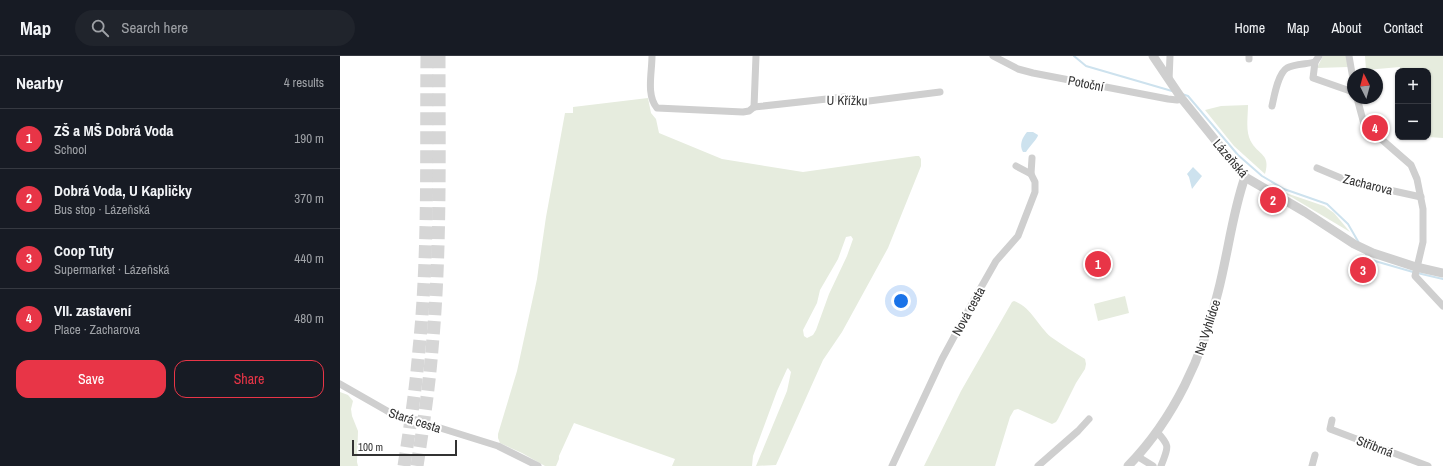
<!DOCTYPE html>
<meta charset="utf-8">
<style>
:root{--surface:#171b24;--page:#20242c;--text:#f1f3f6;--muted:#9ea1a6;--line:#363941;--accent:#e83547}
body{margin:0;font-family:"Archivo Narrow",sans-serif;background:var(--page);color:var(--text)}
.controls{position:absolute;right:12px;top:12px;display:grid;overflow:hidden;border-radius:8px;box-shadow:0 1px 3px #0004}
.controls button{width:36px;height:36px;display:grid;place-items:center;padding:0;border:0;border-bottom:1px solid var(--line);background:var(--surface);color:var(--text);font:20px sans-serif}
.compass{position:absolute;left:1007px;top:12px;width:36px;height:36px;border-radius:50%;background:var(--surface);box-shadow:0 1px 3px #0004;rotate:354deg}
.scale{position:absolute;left:12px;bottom:10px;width:105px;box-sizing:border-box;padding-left:4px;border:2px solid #323232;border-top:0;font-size:11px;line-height:14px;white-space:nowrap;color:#323232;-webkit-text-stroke:3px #fff;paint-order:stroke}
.you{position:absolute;left:561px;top:245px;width:14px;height:14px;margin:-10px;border:3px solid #fff;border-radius:50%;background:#1a73e8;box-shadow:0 0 0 6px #1a73e833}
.badge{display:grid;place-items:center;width:26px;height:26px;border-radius:50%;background:var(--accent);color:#fff;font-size:13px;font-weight:700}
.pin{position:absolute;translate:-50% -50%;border:2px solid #fff;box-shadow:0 1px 4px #0006}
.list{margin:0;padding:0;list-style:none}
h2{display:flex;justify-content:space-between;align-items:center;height:52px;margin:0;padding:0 16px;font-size:17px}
h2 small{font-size:13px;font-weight:400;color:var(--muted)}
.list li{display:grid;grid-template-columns:26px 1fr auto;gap:12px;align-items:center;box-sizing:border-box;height:60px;padding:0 16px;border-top:1px solid var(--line)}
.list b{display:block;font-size:15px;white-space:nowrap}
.list p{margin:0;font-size:13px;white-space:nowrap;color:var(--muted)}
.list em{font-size:13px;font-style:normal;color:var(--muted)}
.actions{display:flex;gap:8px;padding:12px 16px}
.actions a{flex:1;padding:9px 0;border:1px solid var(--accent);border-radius:12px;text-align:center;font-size:14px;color:var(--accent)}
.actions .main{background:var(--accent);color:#fff}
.icon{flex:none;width:22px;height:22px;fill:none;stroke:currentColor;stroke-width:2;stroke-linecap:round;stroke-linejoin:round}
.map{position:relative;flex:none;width:1103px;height:410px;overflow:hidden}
header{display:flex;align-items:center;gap:24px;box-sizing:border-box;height:56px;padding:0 20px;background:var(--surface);border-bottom:1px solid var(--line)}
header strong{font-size:19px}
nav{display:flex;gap:22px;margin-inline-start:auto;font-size:14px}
.search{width:280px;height:36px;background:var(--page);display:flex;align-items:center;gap:10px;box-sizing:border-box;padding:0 14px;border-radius:22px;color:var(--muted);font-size:15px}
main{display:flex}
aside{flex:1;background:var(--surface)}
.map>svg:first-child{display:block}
.green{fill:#e6ecde;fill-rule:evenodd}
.water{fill:#cde2ee}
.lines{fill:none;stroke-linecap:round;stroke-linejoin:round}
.stream{stroke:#cde2ee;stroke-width:2}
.motorway-tunnel{stroke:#d6d6d6;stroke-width:13;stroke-dasharray:13 6;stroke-linecap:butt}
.minor{stroke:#cfcfcf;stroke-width:7}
.tertiary{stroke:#cfcfcf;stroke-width:9}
.labels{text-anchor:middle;stroke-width:4;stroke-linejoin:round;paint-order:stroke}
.street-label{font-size:13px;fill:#323232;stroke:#fff}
</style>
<header>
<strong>Map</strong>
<div class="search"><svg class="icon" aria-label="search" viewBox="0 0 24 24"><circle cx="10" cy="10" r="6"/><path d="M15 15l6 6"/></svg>Search here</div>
<nav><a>Home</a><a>Map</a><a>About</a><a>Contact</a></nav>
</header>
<main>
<aside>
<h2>Nearby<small>4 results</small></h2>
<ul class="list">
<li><span class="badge">1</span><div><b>ZŠ a MŠ Dobrá Voda</b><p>School</p></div><em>190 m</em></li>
<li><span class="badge">2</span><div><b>Dobrá Voda, U Kapličky</b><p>Bus stop · Lázeňská</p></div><em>370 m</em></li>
<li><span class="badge">3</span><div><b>Coop Tuty</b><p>Supermarket · Lázeňská</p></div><em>440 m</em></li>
<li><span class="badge">4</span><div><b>VII. zastavení</b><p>Place · Zacharova</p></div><em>480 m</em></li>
</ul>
<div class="actions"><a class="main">Save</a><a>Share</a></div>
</aside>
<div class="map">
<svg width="1103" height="410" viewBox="0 0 1103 410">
<rect width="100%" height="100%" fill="#fff"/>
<g class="green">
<polygon points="983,0 1006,0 1008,11 977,12"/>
<polygon points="1025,0 1103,0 1103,82 1088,81 1088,15 1060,15 1060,11 1026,14"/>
<path d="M308,42L311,57L316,63L319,77L382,103L463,116L576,100H579L581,103V110L548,192L502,276L483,304L436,409L416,410L447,335L451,316L448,312L447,313L437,335L413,400L412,410H332L335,403L234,367L219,400V403L216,410H205L182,397L160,387L158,382V378L177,315L197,223L206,161L225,57H233V51ZM511,180L513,183L507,200L489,238L476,274L473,279L467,282L464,280L463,274L477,247L480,234L498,203L506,181Z"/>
<path d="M908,49C908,59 906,71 909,81C915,99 932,96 925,118L894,90L865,54L881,50Z"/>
<polygon points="943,136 984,150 994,157 1010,176"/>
<polygon points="785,240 789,257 758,265 754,248"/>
<path d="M674,245C691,251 698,270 711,281C722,289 734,296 745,303L746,308L745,313L736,327L718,363L716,366L712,368L678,353L674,354L670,361L655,410H584L621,335L672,246Z"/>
<polygon points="0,336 8,339 13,345 11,353 12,360 18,375 17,406 18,410 0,410"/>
</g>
<g class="water">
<path d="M687,76H693L698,79C698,82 689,91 686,96H683C679,89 682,82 687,76Z"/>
<polygon points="853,111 862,120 852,133 849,121 847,118"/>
</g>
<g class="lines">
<g class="stream">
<polyline points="734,0 746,10 832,35"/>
<polyline points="842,38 848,40 898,99 922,120 944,133 987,148 1008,168 1019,187"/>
<polyline points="1026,198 1028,203 1073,216 1103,223"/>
</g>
<g class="motorway-tunnel">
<path d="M64,410C70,371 76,332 79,293C89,196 86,98 87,0"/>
<path d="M77,410C83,371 89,332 92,293C101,196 99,98 99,0"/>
</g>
<g class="minor">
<path d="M312,0C312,17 306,39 317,52L403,56L409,55L414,51L505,41L521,46L600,36"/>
<polyline points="653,0 678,13 693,17 828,43 837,44 842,43"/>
<polyline points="909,0 909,3"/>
<polyline points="979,0 975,6 973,22 1013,36"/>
<polyline points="1009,0 1013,23"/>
<polyline points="829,24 830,0"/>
<polyline points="1017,42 1024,68 1071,109 1077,123 1083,153 1083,186 1075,220 1103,250"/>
<path d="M932,50C934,41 938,17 947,12C953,8 968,8 975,6"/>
<polyline points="414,51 416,0"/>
<polyline points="676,110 691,118"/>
<polyline points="977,112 1008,125 1081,141"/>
<polyline points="0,328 49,356 158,390 198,410"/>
<polyline points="992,364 990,373 1088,410"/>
<path d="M817,376C831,391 828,391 821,410"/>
<polyline points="797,400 813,410"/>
<polyline points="552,410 602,303 635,242 656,205 678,180 695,136 695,126 691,118 692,102"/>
<polyline points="698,410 738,375 749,363"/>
<polyline points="972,410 975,399"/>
</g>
<g class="tertiary">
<polyline points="813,0 842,43 905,121 965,156 1014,188 1033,197 1076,211 1103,217"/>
<path d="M788,410C834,363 863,300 878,236C888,198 892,158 905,121"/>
</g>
</g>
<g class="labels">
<g class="street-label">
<text transform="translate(746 27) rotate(11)" y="5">Potoční</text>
<text transform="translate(507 44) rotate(1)" y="5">U Křížku</text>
<text transform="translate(891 102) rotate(49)" y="5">Lázeňská</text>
<text transform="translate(1028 128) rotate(14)" y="5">Zacharova</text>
<text transform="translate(628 255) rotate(-61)" y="5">Nová cesta</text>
<text transform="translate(867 271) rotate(-72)" y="5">Na Vyhlídce</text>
<text transform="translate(75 364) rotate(18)" y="5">Stará cesta</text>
<text transform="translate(1035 390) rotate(21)" y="5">Stříbrná</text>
</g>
</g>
</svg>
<div class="controls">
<button>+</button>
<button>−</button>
</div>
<svg class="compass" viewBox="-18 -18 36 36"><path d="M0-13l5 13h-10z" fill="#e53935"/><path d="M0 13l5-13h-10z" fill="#9ea1a6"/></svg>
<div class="scale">100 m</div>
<div class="you"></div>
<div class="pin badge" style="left:758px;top:208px">1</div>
<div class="pin badge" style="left:933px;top:144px">2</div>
<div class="pin badge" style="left:1023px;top:214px">3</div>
<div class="pin badge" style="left:1035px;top:72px">4</div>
</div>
</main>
